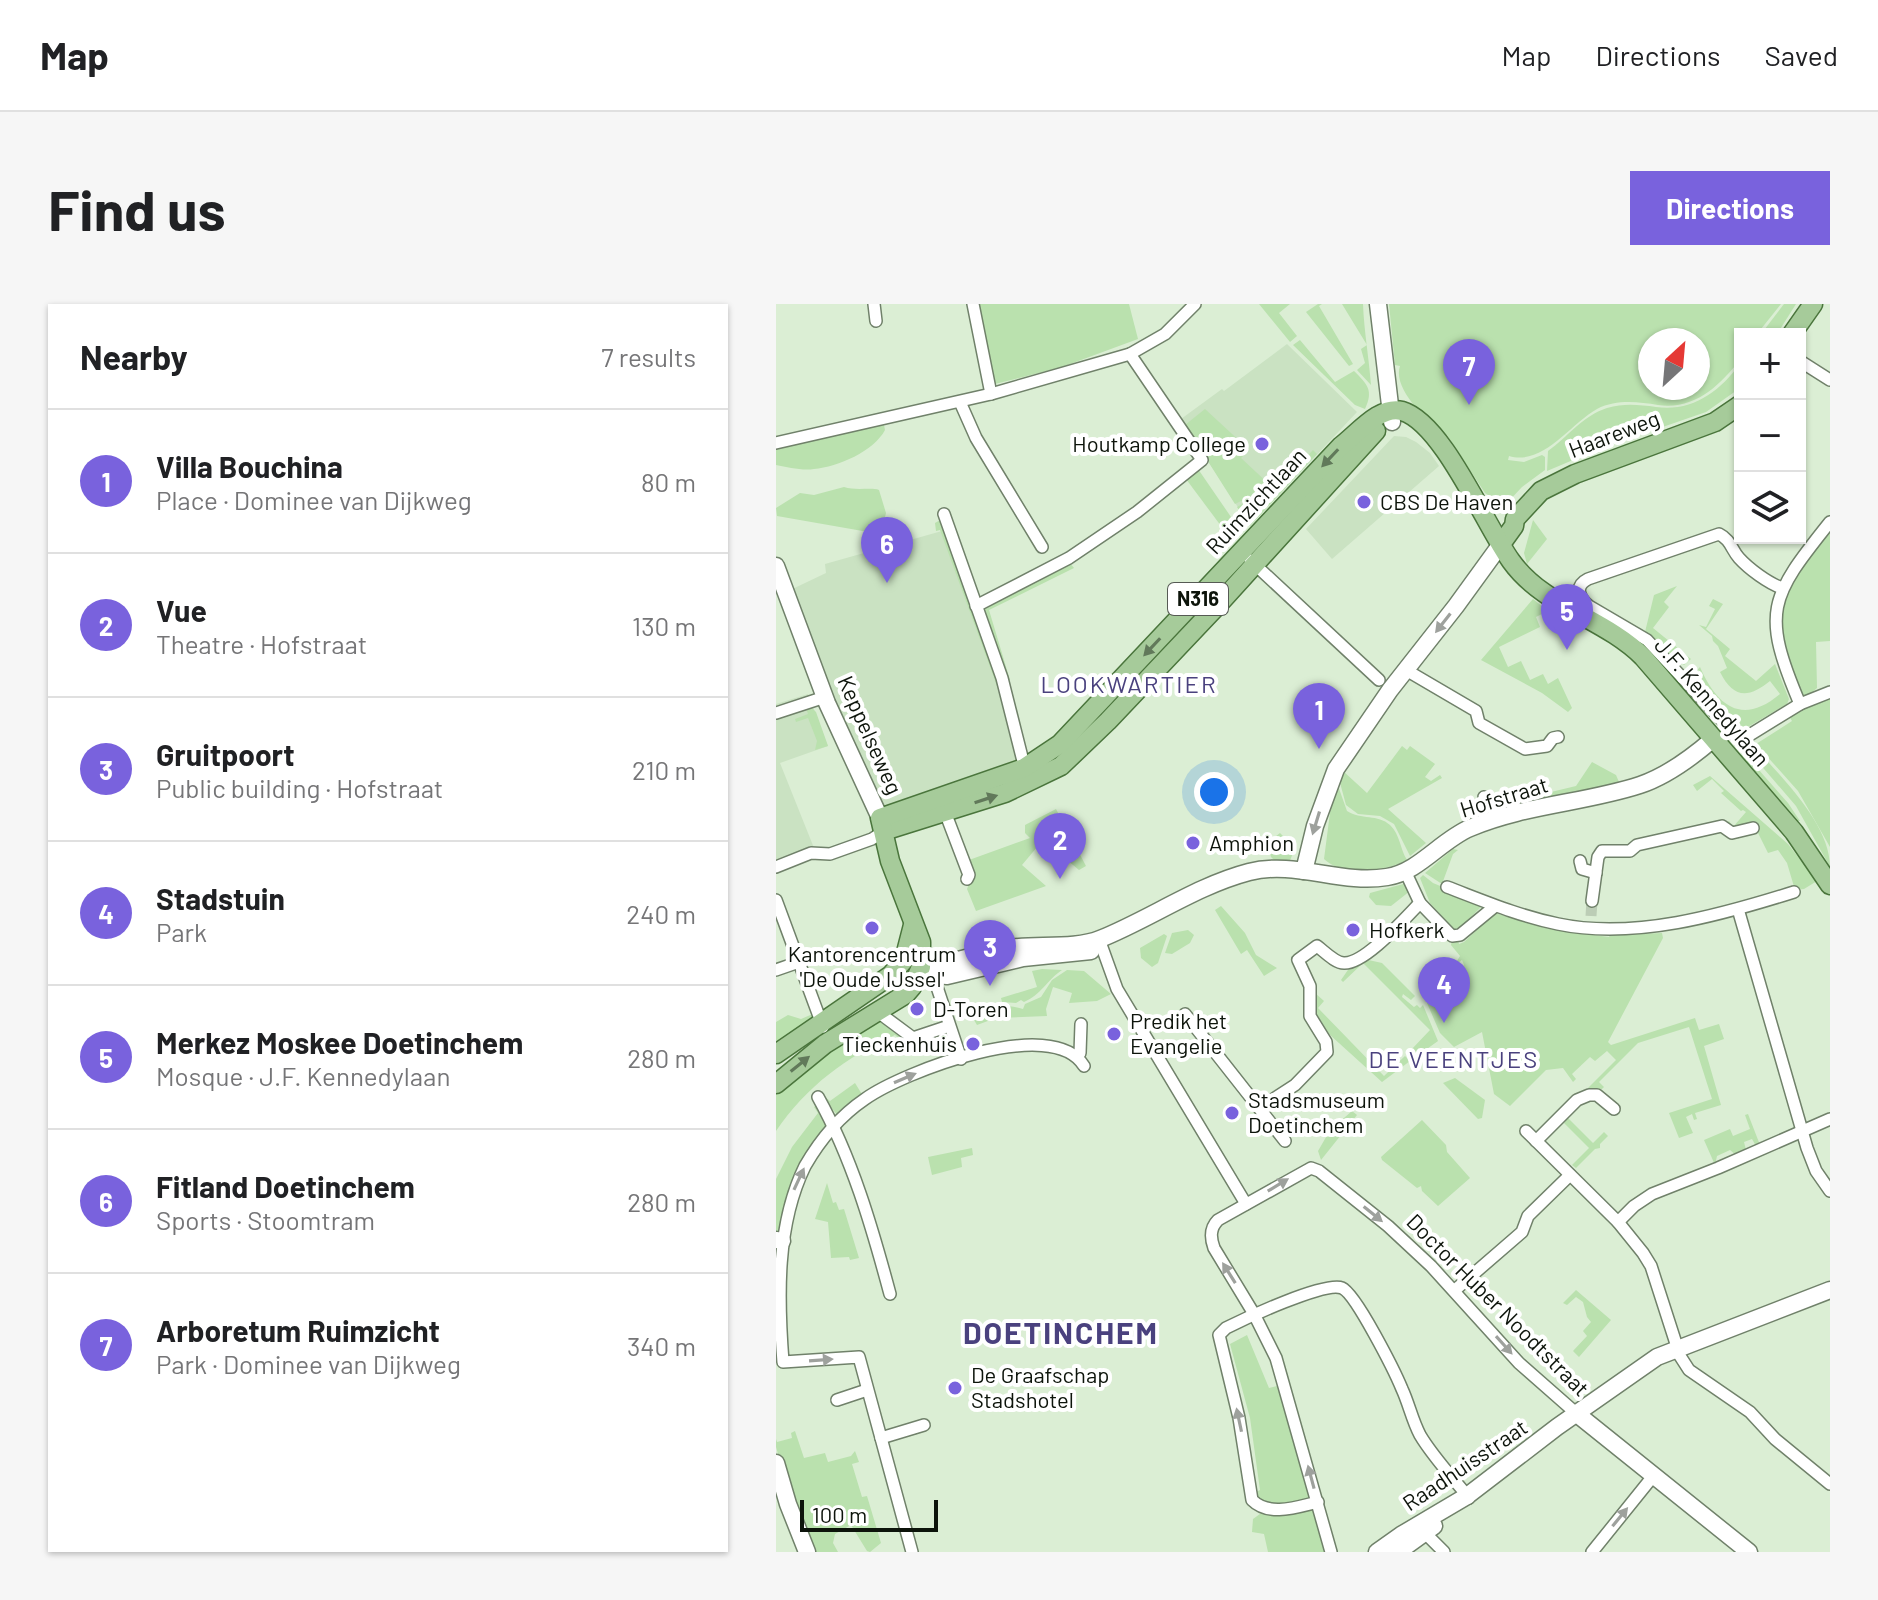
<!DOCTYPE html>
<meta charset="utf-8">
<style>
:root{--surface:#fff;--page:#f6f6f6;--text:#202124;--muted:#757577;--line:#e0e0e0;--accent:#7962dd}
body{margin:0;font-family:Barlow,sans-serif;background:var(--page);color:var(--text)}
.controls{position:absolute;right:24px;top:24px;display:grid;overflow:hidden;border-radius:0px;box-shadow:0 2px 6px #0004}
.controls button{width:72px;height:72px;display:grid;place-items:center;padding:0;border:0;border-bottom:2px solid var(--line);background:var(--surface);color:var(--text);font:40px sans-serif}
.compass{position:absolute;left:862px;top:24px;width:72px;height:72px;border-radius:50%;background:var(--surface);box-shadow:0 2px 6px #0004;rotate:26deg}
.scale{position:absolute;left:24px;bottom:20px;width:138px;box-sizing:border-box;padding-left:8px;border:4px solid #0d140b;border-top:0;font-size:22px;line-height:28px;white-space:nowrap;color:#0d140b;-webkit-text-stroke:6px #fff;paint-order:stroke}
.you{position:absolute;left:438px;top:488px;width:28px;height:28px;margin:-20px;border:6px solid #fff;border-radius:50%;background:#1a73e8;box-shadow:0 0 0 12px #1a73e833}
.badge{display:grid;place-items:center;width:52px;height:52px;border-radius:50%;background:var(--accent);color:#fff;font-size:26px;font-weight:700}
.pin{position:absolute;translate:-50% -66px;filter:drop-shadow(0 2px 4px #0008)}
.pin::after{content:'';position:absolute;top:42px;width:28px;height:24px;background:inherit;clip-path:polygon(0 0,100% 0,50% 100%)}
.list{margin:0;padding:0;list-style:none}
h2{display:flex;justify-content:space-between;align-items:center;height:104px;margin:0;padding:0 32px;font-size:34px}
h2 small{font-size:26px;font-weight:400;color:var(--muted)}
.list li{display:grid;grid-template-columns:52px 1fr auto;gap:24px;align-items:center;box-sizing:border-box;height:144px;padding:0 32px;border-top:2px solid var(--line)}
.list b{display:block;font-size:30px;white-space:nowrap}
.list p{margin:0;font-size:26px;white-space:nowrap;color:var(--muted)}
.list em{font-size:26px;font-style:normal;color:var(--muted)}
.icon{flex:none;width:44px;height:44px;fill:none;stroke:currentColor;stroke-width:2;stroke-linecap:round;stroke-linejoin:round}
.map{position:relative;flex:none;width:1054px;height:1248px;overflow:hidden;border-radius:0px}
header{display:flex;align-items:center;gap:48px;box-sizing:border-box;height:112px;padding:0 40px;background:var(--surface);border-bottom:2px solid var(--line)}
header strong{font-size:38px}
nav{display:flex;gap:44px;margin-inline-start:auto;font-size:28px}
.intro{display:flex;align-items:center;justify-content:space-between;box-sizing:border-box;height:192px;padding:0 48px}
h1{margin:0;font-size:56px}
.button{padding:20px 36px;border-radius:0px;background:var(--accent);color:#fff;font-size:28px;font-weight:700}
main{display:flex;gap:48px;padding:0 48px}
aside{flex:1;background:var(--surface);border-radius:0px;box-shadow:0 2px 6px #0004}
.map>svg:first-child{display:block}
.built{fill:#cae2c2}
.green{fill:#bae1ae;fill-rule:evenodd}
.lines{fill:none;stroke-linecap:round;stroke-linejoin:round}
.street-tunnel{stroke:#bccdb6;stroke-width:11;stroke-dasharray:11 5.5;stroke-linecap:butt}
.street-casing{stroke:#70816a;stroke-width:14}
.secondary-casing{stroke:#70816a;stroke-width:19}
.primary-casing{stroke:#4a753c;stroke-width:21}
.street{stroke:#fff;stroke-width:11}
.secondary{stroke:#fff;stroke-width:16}
.primary{stroke:#a6cb9a;stroke-width:18}
.oneway{fill:#61795a}
.oneway2{fill:#9ea19d}
.poi-dot{fill:#7962dd;stroke:#fff;stroke-width:3}
.labels{text-anchor:middle;stroke-width:8;stroke-linejoin:round;paint-order:stroke}
.shield{fill:#fff;stroke:#565a54;stroke-width:2}
.shield-label{font-size:20px;font-weight:bold;fill:#0d140b}
.street-label{font-size:22px;fill:#0d140b;stroke:#fff}
.poi-label{font-size:22px;fill:#0d140b;stroke:#fff;text-anchor:start}
.neighbourhood-label{font-size:24px;letter-spacing:2px;fill:#4a417e;stroke:#fff}
.district-label{font-size:30px;font-weight:bold;letter-spacing:2px;fill:#4a417e;stroke:#fff}
</style>
<header>
<strong>Map</strong>
<nav><a>Map</a><a>Directions</a><a>Saved</a></nav>
</header>
<div class="intro"><h1>Find us</h1><a class="button">Directions</a></div>
<main>
<aside>
<h2>Nearby<small>7 results</small></h2>
<ul class="list">
<li><span class="badge">1</span><div><b>Villa Bouchina</b><p>Place · Dominee van Dijkweg</p></div><em>80 m</em></li>
<li><span class="badge">2</span><div><b>Vue</b><p>Theatre · Hofstraat</p></div><em>130 m</em></li>
<li><span class="badge">3</span><div><b>Gruitpoort</b><p>Public building · Hofstraat</p></div><em>210 m</em></li>
<li><span class="badge">4</span><div><b>Stadstuin</b><p>Park</p></div><em>240 m</em></li>
<li><span class="badge">5</span><div><b>Merkez Moskee Doetinchem</b><p>Mosque · J.F. Kennedylaan</p></div><em>280 m</em></li>
<li><span class="badge">6</span><div><b>Fitland Doetinchem</b><p>Sports · Stoomtram</p></div><em>280 m</em></li>
<li><span class="badge">7</span><div><b>Arboretum Ruimzicht</b><p>Park · Dominee van Dijkweg</p></div><em>340 m</em></li>
</ul>
</aside>
<div class="map">
<svg width="1054" height="1248" viewBox="0 0 1054 1248">
<rect width="100%" height="100%" fill="#dbeed4"/>
<g class="built">
<polygon points="511,40 581,108 474,222 405,115 446,85 448,87"/>
<polygon points="618,132 630,133 640,138 654,149 663,162 556,255 530,225"/>
<polygon points="173,225 251,471 102,511 8,289 50,269 49,260"/>
<polygon points="32,390 52,442 4,459 38,544 0,558 0,400"/>
</g>
<g class="green">
<polygon points="203,0 353,0 362,35 286,63 219,80"/>
<polygon points="483,0 514,0 503,9 521,32 514,38"/>
<polygon points="542,0 546,0 543,2 577,60 573,62 530,8"/>
<path d="M566,0H587C588,27 593,54 595,81L581,66L589,59L585,45L591,41Z"/>
<path d="M613,0H1005L981,30H964V56C943,82 919,106 882,101C862,98 841,95 821,105C793,121 767,162 733,152L732,156L748,158L766,151L769,153V166L746,183L731,199L719,200L715,193L709,189L671,131L668,132C652,117 616,85 624,62L619,61ZM874,36H922V84H874Z"/>
<polygon points="1008,0 1020,0 1001,30 985,30"/>
<path d="M524,36L559,78L578,67C591,80 598,86 589,105L579,101L517,41Z"/>
<path d="M964,60V84L930,108L823,145L771,167L772,147C792,133 806,112 831,104C849,99 863,101 880,103C916,108 943,88 964,60Z"/>
<polygon points="429,105 469,142 465,147 468,151 465,154 495,182 459,200 409,121"/>
<path d="M108,121L109,126C98,147 62,163 38,165C26,167 12,163 0,161V145Z"/>
<polygon points="537,146 541,150 474,222 461,203 499,181 502,182"/>
<polygon points="422,165 466,229 457,238 410,175"/>
<path d="M68,183C80,187 96,183 103,186L110,209L106,225L98,229L1,212L0,204L24,189L38,191Z"/>
<polygon points="166,215 215,356 229,404 164,226 160,227 159,219"/>
<polygon points="757,216 771,235 751,260 748,249"/>
<path d="M1054,224V337L1040,338L1041,384L1031,393L1024,390C1011,356 997,322 1011,286C1018,267 1041,242 1054,224Z"/>
<polygon points="293,258 298,264 213,306 234,376 230,376 208,303"/>
<polygon points="901,282 888,298 893,303 877,324 915,355 908,361 905,358 902,361 869,328 878,291"/>
<polygon points="757,295 772,307 760,313 764,323 723,343 732,363 745,357 754,376 767,370 772,380 782,374 796,404 792,408 766,389 705,356"/>
<path d="M937,295L947,300L930,325L954,345L949,352L980,377L999,360L1013,395L1011,400L965,427L914,374L924,363C941,402 966,422 1004,390L994,377C972,395 957,394 944,368L951,364L942,342L937,337L936,332L923,321L930,323L939,305L933,302Z"/>
<polygon points="1054,392 1054,543 1022,487 980,440 1016,417 1012,410"/>
<polygon points="35,403 40,408 52,442 39,446 41,437 32,414 20,418 19,415 32,410 30,404"/>
<path d="M975,439C1003,471 1054,519 1054,563L1020,502L970,444Z"/>
<polygon points="626,442 631,446 634,442 659,460 649,473 655,477 664,471 666,474 612,505 650,539 634,552 618,520 604,512 582,510 570,501 563,475 567,467 591,489"/>
<polygon points="968,449 1012,499 1024,517 1020,517 963,453"/>
<polygon points="816,458 840,471 843,478 743,502 742,496 800,482"/>
<polygon points="934,472 1012,540 1041,577 1028,585 1019,586 1011,559 1002,546 992,549 981,527 958,526 949,520 953,517 957,523 970,508 967,506 965,507 945,489 948,487 936,475 921,487 917,481"/>
<path d="M561,479L571,507C585,516 602,510 614,521C624,530 624,545 631,556C611,567 566,573 548,555L555,501Z"/>
<polygon points="280,505 310,562 303,566 267,536 246,561 270,582 200,607 191,585 197,570 193,556 254,534 249,529 249,521"/>
<polygon points="504,529 519,544 513,559 500,558 495,553 491,539"/>
<polygon points="677,545 682,546 677,550 666,580 649,569"/>
<polygon points="647,571 657,579 708,600 684,624 678,625 654,599 644,574"/>
<polygon points="631,579 634,587 615,602 600,601 593,593 594,589"/>
<polygon points="445,602 469,629 480,651 501,664 488,672 471,646 465,650 439,606"/>
<polygon points="719,609 769,624 833,633 834,631 886,629 887,634 832,738 835,741 919,714 923,726 943,720 948,735 928,742 945,801 919,809 921,815 918,816 916,810 910,813 917,829 903,834 893,809 936,795 913,723 862,739 823,778 828,783 826,785 811,785 840,756 831,747 819,757 814,753 796,770 800,775 797,778 787,764 770,766 734,802 718,790 706,728 678,743 664,729 651,699 688,661 686,656 678,662 684,652 675,641 676,636 682,636 683,640 688,638"/>
<polygon points="412,626 418,631 414,639 396,650 389,649 396,629"/>
<polygon points="388,630 391,632 382,659 376,663 365,654 364,644"/>
<polygon points="588,655 606,659 639,692 635,696 627,690 626,693 638,703 641,701 644,704 647,701 662,737 641,752 635,746 654,726 587,659 567,678 565,676 574,663"/>
<path d="M266,665L286,666C271,676 265,691 248,698L245,696L240,699L226,698L225,694L261,683L256,667Z"/>
<path d="M291,666L308,667L335,690L321,697L293,699L296,689L277,683L270,705L271,712L220,714L201,721L198,716C217,703 226,699 247,705L249,700L265,693L276,676Z"/>
<polygon points="539,689 548,697 542,704 608,772 629,752 634,757 606,778 553,730 540,709"/>
<polygon points="39,709 41,716 0,746 0,718 12,711 25,715"/>
<path d="M103,715L124,729L123,735L119,731C70,753 31,782 0,827V788L50,748Z"/>
<polygon points="679,774 709,796 706,814 702,815 667,779"/>
<polygon points="79,779 87,792 62,812 48,795 49,793 54,797"/>
<path d="M42,800L52,822C28,856 9,887 3,929L0,932V875L16,843L42,809L38,803Z"/>
<polygon points="576,807 581,811 545,856 542,847 553,828 559,829 561,820"/>
<polygon points="972,810 984,841 980,842 976,835 968,838 970,846 960,851 954,846 941,852 939,861 928,836 954,825 957,832 974,825 969,811"/>
<polygon points="792,814 817,839 828,828 832,832 824,840 824,844 819,845 800,864 796,861 813,844 788,819"/>
<polygon points="646,816 670,841 671,848 694,874 662,902 646,887 645,882 641,884 606,856 605,853"/>
<polygon points="196,844 197,851 185,854 186,863 156,871 152,853"/>
<polygon points="51,879 57,899 60,898 63,906 68,905 83,954 74,956 73,953 55,954 52,918 39,915"/>
<polygon points="800,986 835,1016 803,1053 797,1047 811,1032 807,1027 815,1018 811,1013 807,998 800,993 791,1001 787,999"/>
<polygon points="471,1031 493,1084 501,1082 511,1100 551,1248 492,1248 488,1230 476,1228 477,1215 488,1207 478,1189 484,1186 474,1114 454,1040"/>
<polygon points="19,1127 28,1154 49,1149 52,1158 75,1152 79,1147 83,1158 76,1160 86,1193 91,1192 105,1239 94,1248 91,1247 75,1221 59,1230 57,1239 62,1248 36,1248 18,1205 0,1143 0,1135 1,1138 16,1134 15,1129"/>
</g>
<g class="lines">
<polyline class="street-tunnel" points="815,612 816,597"/>
<defs>
<g id="street">
<polyline points="98,0 100,17"/>
<polyline points="197,0 215,90"/>
<polyline points="1024,57 1054,76"/>
<polyline points="184,98 200,134 266,243"/>
<polyline points="0,139 215,90 354,50 389,30 419,0"/>
<polyline points="168,210 226,374 250,469"/>
<path d="M1054,218C993,294 985,308 1024,400L1054,388"/>
<polyline points="474,256 603,376"/>
<path d="M1006,284C992,279 973,265 963,254C955,245 955,236 943,230L812,275C798,282 803,294 813,302L871,336L961,432H972L1024,400"/>
<polyline points="200,302 293,254 361,208 426,156 354,50"/>
<polyline points="630,366 700,407 703,419 749,445 771,442 777,434 782,433"/>
<polyline points="0,409 49,393"/>
<polyline points="708,493 721,504 724,514"/>
<polyline points="169,508 193,571 191,575"/>
<polyline points="804,557 806,565 820,569"/>
<polyline points="0,563 35,549 54,550 96,535 108,527"/>
<polyline points="629,567 644,599 676,632 684,631 718,603"/>
<path d="M671,583C708,597 743,612 782,620C858,636 945,611 1018,588"/>
<polyline points="0,596 47,723"/>
<polyline points="816,597 822,553 826,547 854,547 861,541 946,522 956,529 977,524"/>
<polyline points="962,605 1031,844 1040,867 1054,887"/>
<polyline points="323,635 341,685 470,900"/>
<polyline points="0,666 23,658"/>
<polyline points="150,668 159,677 185,755"/>
<polyline points="102,708 137,734 173,722"/>
<polyline points="409,710 509,837"/>
<polyline points="300,752 304,749 305,720"/>
<path d="M42,793C76,854 96,923 114,990"/>
<path d="M484,804L519,781L551,748L550,738L534,712V682L522,656L541,642C548,647 559,659 568,659C589,660 629,614 644,599"/>
<polyline points="750,827 842,918 867,949 875,962 904,1052 913,1066 974,1108 999,1135 1054,1180"/>
<polyline points="760,837 801,796 813,791 821,791 838,805"/>
<polyline points="842,918 858,902 876,890 942,864 1054,815"/>
<polyline points="679,986 746,928 752,912 794,871"/>
<polyline points="61,1096 91,1086"/>
<polyline points="105,1134 148,1121"/>
<path d="M542,1198C521,1203 493,1213 476,1196L463,1114L443,1031L450,1024C468,1015 549,977 566,984C580,990 619,1068 626,1085C633,1100 636,1116 644,1131C657,1153 677,1174 693,1194"/>
<polyline points="645,1225 668,1248"/>
<path d="M136,1248L83,1053L7,1058C2,994 0,921 29,862C44,836 64,812 89,795C127,768 277,710 308,762"/>
<path d="M555,1248L500,1054L478,1010L438,944C434,933 434,924 442,916L535,864L543,867L612,922L655,962L743,1059L801,1110"/>
<polyline points="816,1248 878,1171"/>
</g>
<g id="secondary">
<polyline points="602,0 616,118"/>
<polyline points="0,262 51,399 104,514"/>
<polyline points="528,567 539,522 560,465 614,386 680,302 725,240"/>
<path d="M145,663C175,660 203,649 233,644C260,640 300,645 324,635C374,615 420,582 473,568C519,556 565,581 611,573C643,568 665,536 694,524C748,501 809,499 864,481C891,472 915,454 936,436"/>
<polyline points="150,665 162,671 171,672 247,654 315,647"/>
<polyline points="0,936 6,937"/>
<polyline points="801,1110 973,1248"/>
<polyline points="0,1159 12,1200 31,1248"/>
<polyline points="601,1248 625,1231 691,1192 781,1123 881,1053 1054,986"/>
<polyline points="622,1248 658,1222"/>
</g>
<g id="primary">
<polyline points="1016,30 1037,0"/>
<polyline points="725,240 738,222 739,215 765,187 799,170 939,118 964,101"/>
<polyline points="108,527 229,489 285,462 332,417 441,302 600,127"/>
<polyline points="0,750 115,671 128,656 137,621"/>
<path d="M0,780L49,740L130,690L136,683L145,663V638L114,557L104,514L248,464L284,440L565,142C582,129 604,101 626,107C667,119 709,221 735,257C768,303 828,314 867,353L1018,528L1054,581"/>
</g>
</defs>
<use href="#street" class="street-casing"/>
<use href="#secondary" class="secondary-casing"/>
<use href="#primary" class="primary-casing"/>
<use href="#street" class="street"/>
<use href="#secondary" class="secondary"/>
<use href="#primary" class="primary"/>
</g>
<defs><path id="oneway-solid" d="M-6-.8H1V-3.2L6.5 0L1 3.2V.8H-6Z" transform="scale(2)"/></defs>
<g class="oneway">
<use href="#oneway-solid" transform="translate(554 154) rotate(133)"/>
<use href="#oneway-solid" transform="translate(376 343) rotate(133)"/>
<use href="#oneway-solid" transform="translate(210 495) rotate(-18)"/>
<use href="#oneway-solid" transform="translate(24 760) rotate(-39)"/>
</g>
<g class="oneway2">
<use href="#oneway-solid" transform="translate(667 319) rotate(128)"/>
<use href="#oneway-solid" transform="translate(540 519) rotate(107)"/>
<use href="#oneway-solid" transform="translate(129 774) rotate(-23)"/>
<use href="#oneway-solid" transform="translate(23 875) rotate(-65)"/>
<use href="#oneway-solid" transform="translate(502 881) rotate(-31)"/>
<use href="#oneway-solid" transform="translate(597 910) rotate(39)"/>
<use href="#oneway-solid" transform="translate(453 969) rotate(-122)"/>
<use href="#oneway-solid" transform="translate(728 1041) rotate(48)"/>
<use href="#oneway-solid" transform="translate(45 1056) rotate(-4)"/>
<use href="#oneway-solid" transform="translate(463 1116) rotate(-102)"/>
<use href="#oneway-solid" transform="translate(535 1173) rotate(-105)"/>
<use href="#oneway-solid" transform="translate(844 1213) rotate(-51)"/>
</g>
<g class="poi-dot">
<circle cx="486" cy="140" r="8"/>
<circle cx="588" cy="198" r="8"/>
<circle cx="417" cy="539" r="8"/>
<circle cx="96" cy="624" r="8"/>
<circle cx="577" cy="626" r="8"/>
<circle cx="141" cy="705" r="8"/>
<circle cx="338" cy="730" r="8"/>
<circle cx="197" cy="740" r="8"/>
<circle cx="456" cy="809" r="8"/>
<circle cx="179" cy="1084" r="8"/>
</g>
<g class="labels">
<rect class="shield" x="392" y="279" width="60" height="32" rx="6"/>
<g class="shield-label">
<text x="422" y="302">N316</text>
</g>
<g class="street-label">
<text transform="translate(838 130) rotate(-21)" y="8">Haareweg</text>
<text transform="translate(480 197) rotate(-47)" y="8">Ruimzichtlaan</text>
<text transform="translate(936 398) rotate(49)" y="8">J.F. Kennedylaan</text>
<text transform="translate(94 431) rotate(66)" y="8">Keppelseweg</text>
<text transform="translate(728 493) rotate(-17)" y="8">Hofstraat</text>
<text transform="translate(722 1001) rotate(45)" y="8">Doctor Huber Noodtstraat</text>
<text transform="translate(689 1161) rotate(-34)" y="8">Raadhuisstraat</text>
</g>
<g class="poi-label">
<text x="470" y="148" text-anchor="end">Houtkamp College</text>
<text x="604" y="206">CBS De Haven</text>
<text x="433" y="547">Amphion</text>
<text x="593" y="634">Hofkerk</text>
<text x="96" y="658" text-anchor="middle">Kantorencentrum<tspan x="96" dy="25">'De Oude IJssel'</tspan></text>
<text x="157" y="713">D-Toren</text>
<text x="354" y="725">Predik het<tspan x="354" dy="25">Evangelie</tspan></text>
<text x="181" y="748" text-anchor="end">Tieckenhuis</text>
<text x="472" y="804">Stadsmuseum<tspan x="472" dy="25">Doetinchem</tspan></text>
<text x="195" y="1079">De Graafschap<tspan x="195" dy="25">Stadshotel</tspan></text>
</g>
<g class="neighbourhood-label">
<text x="353" y="389">LOOKWARTIER</text>
<text x="678" y="764">DE VEENTJES</text>
</g>
<g class="district-label">
<text x="285" y="1040">DOETINCHEM</text>
</g>
</g>
</svg>
<div class="controls">
<button>+</button>
<button>−</button>
<button><svg class="icon" aria-label="layers" viewBox="0 0 24 24"><path d="M12 4l9 5-9 5-9-5zM3 14l9 5 9-5"/></svg></button>
</div>
<svg class="compass" viewBox="-18 -18 36 36"><path d="M0-13l5 13h-10z" fill="#e53935"/><path d="M0 13l5-13h-10z" fill="#757577"/></svg>
<div class="scale">100 m</div>
<div class="you"></div>
<div class="pin badge" style="left:543px;top:445px">1</div>
<div class="pin badge" style="left:284px;top:575px">2</div>
<div class="pin badge" style="left:214px;top:682px">3</div>
<div class="pin badge" style="left:668px;top:719px">4</div>
<div class="pin badge" style="left:791px;top:346px">5</div>
<div class="pin badge" style="left:111px;top:279px">6</div>
<div class="pin badge" style="left:693px;top:101px">7</div>
</div>
</main>
